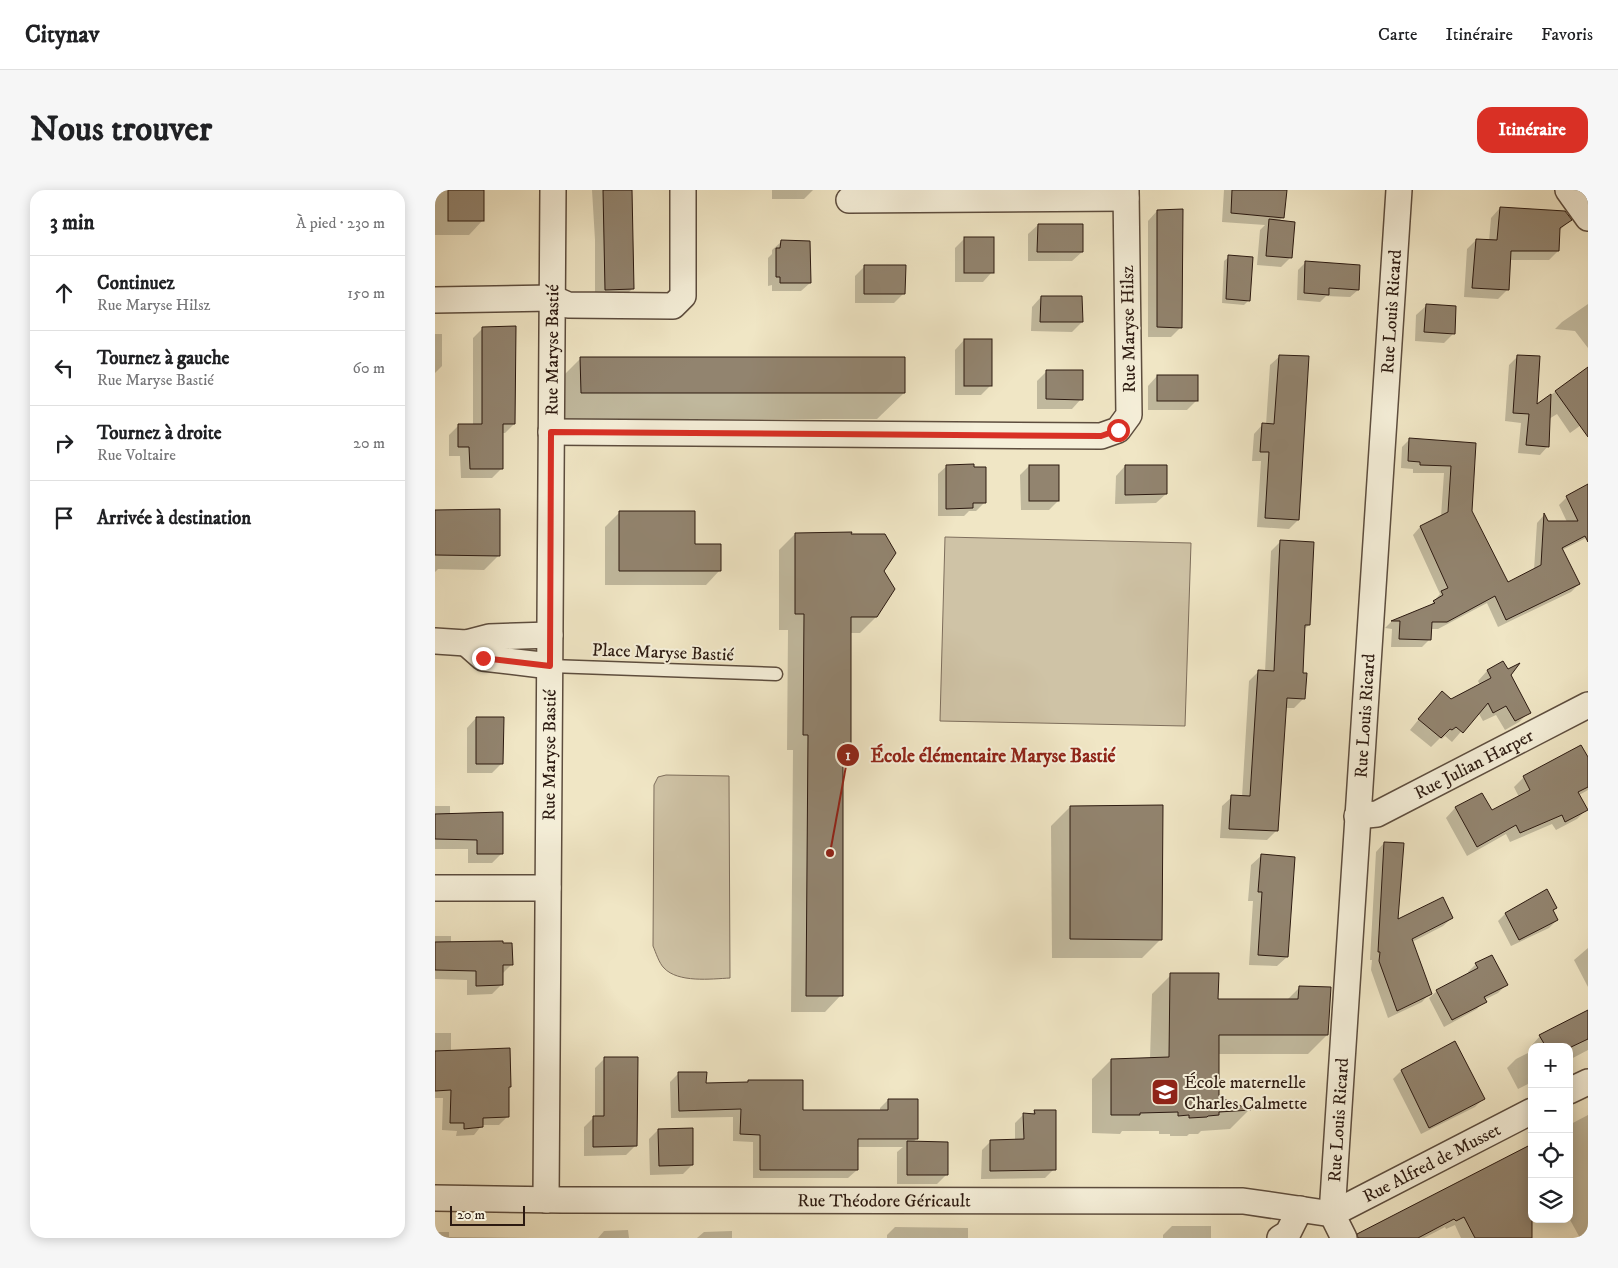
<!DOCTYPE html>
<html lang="fr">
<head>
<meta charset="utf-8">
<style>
	:root { --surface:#fff; --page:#f6f6f6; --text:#202124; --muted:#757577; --line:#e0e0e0; --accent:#d93025 }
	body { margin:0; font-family:"IM FELL DW Pica",serif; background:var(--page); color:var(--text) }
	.controls { position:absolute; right:15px; bottom:15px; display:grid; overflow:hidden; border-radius:10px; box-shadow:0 2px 12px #0003 }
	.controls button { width:45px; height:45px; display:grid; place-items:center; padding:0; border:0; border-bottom:1px solid var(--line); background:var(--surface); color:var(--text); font:25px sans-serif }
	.scale { position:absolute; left:15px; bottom:12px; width:75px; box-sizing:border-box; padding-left:5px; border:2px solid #2c1a11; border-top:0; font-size:14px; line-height:18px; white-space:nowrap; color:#2c1a11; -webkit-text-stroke:4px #f5efd9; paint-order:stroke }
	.stop { position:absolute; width:15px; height:15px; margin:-11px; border:4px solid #d93025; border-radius:50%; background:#fff }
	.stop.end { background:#d93025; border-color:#fff; box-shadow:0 1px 5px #0008 }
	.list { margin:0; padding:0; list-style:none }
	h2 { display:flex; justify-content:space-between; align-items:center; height:65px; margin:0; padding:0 20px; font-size:21px }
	h2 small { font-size:16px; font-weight:400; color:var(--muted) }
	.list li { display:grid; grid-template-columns:32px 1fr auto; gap:15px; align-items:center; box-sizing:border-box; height:75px; padding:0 20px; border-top:1px solid var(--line) }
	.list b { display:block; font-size:19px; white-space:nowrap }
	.list p { margin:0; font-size:16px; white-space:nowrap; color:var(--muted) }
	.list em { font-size:16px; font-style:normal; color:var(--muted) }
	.icon { flex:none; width:28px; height:28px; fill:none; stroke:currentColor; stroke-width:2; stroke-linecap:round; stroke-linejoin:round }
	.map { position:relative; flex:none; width:1153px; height:1048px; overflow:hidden; border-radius:15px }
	header { display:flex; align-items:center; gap:30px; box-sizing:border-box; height:70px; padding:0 25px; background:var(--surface); border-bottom:1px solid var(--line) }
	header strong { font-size:24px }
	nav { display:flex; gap:28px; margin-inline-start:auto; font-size:18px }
	.intro { display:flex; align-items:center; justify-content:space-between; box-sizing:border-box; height:120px; padding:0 30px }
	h1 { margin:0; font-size:35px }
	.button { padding:12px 22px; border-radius:15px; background:var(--accent); color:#fff; font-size:18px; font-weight:700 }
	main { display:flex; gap:30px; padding:0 30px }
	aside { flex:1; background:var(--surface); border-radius:15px; box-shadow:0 2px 12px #0003 }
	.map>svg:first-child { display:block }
	.green { fill:#cfc3a6; stroke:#7e6e5c }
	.shadow { fill:#0003 }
	.building { fill:#92846f; stroke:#2c1a11 }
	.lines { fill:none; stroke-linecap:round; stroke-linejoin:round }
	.service-casing { stroke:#5d4d3e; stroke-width:15 }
	.minor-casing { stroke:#5d4d3e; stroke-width:28 }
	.service { stroke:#f5efd9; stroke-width:12 }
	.minor { stroke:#f5efd9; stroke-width:25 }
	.route { stroke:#d93025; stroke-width:6 }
	.labels { text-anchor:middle; stroke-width:4; stroke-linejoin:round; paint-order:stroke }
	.street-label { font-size:18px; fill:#2c1a11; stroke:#f5efd9 }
	.poi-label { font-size:18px; fill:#2c1a11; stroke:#f5efd9; text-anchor:start }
	.leader { fill:none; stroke:#8f2418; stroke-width:2 }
	.callout-dot { fill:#8f2418; stroke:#f5efd9; stroke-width:2 }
	.mark-label { font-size:15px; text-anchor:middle; font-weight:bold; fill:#fff }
	.callout-label { font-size:19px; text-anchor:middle; font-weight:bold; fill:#8f2418; stroke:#f5efd9; stroke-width:4; stroke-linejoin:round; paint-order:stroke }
</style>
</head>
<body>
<header>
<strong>Citynav</strong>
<nav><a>Carte</a><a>Itinéraire</a><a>Favoris</a></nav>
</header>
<div class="intro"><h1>Nous trouver</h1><a class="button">Itinéraire</a></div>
<main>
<aside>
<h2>3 min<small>À pied · 230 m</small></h2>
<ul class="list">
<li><svg class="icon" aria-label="ahead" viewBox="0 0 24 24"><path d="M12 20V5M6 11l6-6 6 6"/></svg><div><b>Continuez</b><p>Rue Maryse Hilsz</p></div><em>150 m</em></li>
<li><svg class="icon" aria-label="left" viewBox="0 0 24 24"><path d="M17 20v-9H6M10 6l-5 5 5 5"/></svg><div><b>Tournez à gauche</b><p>Rue Maryse Bastié</p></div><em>60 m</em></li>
<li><svg class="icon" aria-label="right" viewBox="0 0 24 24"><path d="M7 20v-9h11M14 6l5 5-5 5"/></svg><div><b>Tournez à droite</b><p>Rue Voltaire</p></div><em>20 m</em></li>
<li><svg class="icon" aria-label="arrive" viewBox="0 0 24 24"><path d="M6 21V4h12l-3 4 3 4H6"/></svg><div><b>Arrivée à destination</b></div></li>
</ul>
</aside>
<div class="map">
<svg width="1153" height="1048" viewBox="0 0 1153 1048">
	<rect width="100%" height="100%" fill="#f0e6c5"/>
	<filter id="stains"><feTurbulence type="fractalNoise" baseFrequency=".004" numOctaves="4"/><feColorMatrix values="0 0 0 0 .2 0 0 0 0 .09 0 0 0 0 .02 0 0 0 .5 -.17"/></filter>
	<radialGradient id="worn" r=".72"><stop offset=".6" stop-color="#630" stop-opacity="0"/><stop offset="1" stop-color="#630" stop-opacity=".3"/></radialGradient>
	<g class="green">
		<polygon points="510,347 756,353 750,536 505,531"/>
		<path d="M 231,585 L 294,586 L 295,788 C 276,789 243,793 229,778 C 224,773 221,763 218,756 L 219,595 L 223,587 Z"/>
	</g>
	<g class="shadow">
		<polygon points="0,0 48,0 48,30 34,45 0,45"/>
		<polygon points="157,0 196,0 197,99 188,108 160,109 160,50"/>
		<polygon points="337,0 378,0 369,9 337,9"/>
		<polygon points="789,0 850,0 848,27 844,31 856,67 846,77 822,75 825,40 830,35 787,32"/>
		<polygon points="1065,18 1135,30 1124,41 1123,61 1114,70 1074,70 1072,100 1063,109 1029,107 1032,59 1041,50 1054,51 1056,28"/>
		<polygon points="722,21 746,137 736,147 713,147 713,31"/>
		<polygon points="603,35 647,62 637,71 593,71 593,44"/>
		<polygon points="530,48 557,82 548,92 520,92 520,58"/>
		<polygon points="346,52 375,93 366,101 337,101 337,95 333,96 333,68 337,64 337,60"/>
		<polygon points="794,67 814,110 809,115 787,113 789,71"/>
		<polygon points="871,72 923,100 915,107 891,106 885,112 862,110 863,80"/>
		<polygon points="429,77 469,103 459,113 420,113 420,86"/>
		<polygon points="606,107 647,132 637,142 596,141 597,117"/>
		<polygon points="1153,114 1153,158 1140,141 1120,139 1127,132"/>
		<polygon points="991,116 1018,144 1009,153 980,151 981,125"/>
		<polygon points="48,138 79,234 70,243 67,243 67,278 57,288 26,288 25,266 14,266 14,245 24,235 38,235 38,148"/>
		<polygon points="0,144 7,144 7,176 0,183"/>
		<polygon points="529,150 556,195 546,205 520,205 520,160"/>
		<polygon points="845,166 863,330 854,339 822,337 826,271 817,271 819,244 828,234 831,235 835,175"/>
		<polygon points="1083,166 1100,216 1153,179 1153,230 1135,243 1122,224 1114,229 1113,256 1105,265 1083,263 1086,233 1070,231 1074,175"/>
		<polygon points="146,168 469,203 442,229 120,229 119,195"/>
		<polygon points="612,181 646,209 637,219 602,219 602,191"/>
		<polygon points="722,186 762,210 752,220 713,220 713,196"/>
		<polygon points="975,249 1040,254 1036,322 1072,394 1099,380 1102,333 1109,325 1112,332 1132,332 1124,315 1132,307 1150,297 1153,303 1153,347 1127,360 1144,394 1136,402 1063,437 1052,413 1003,439 996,439 995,449 987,457 956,457 957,439 950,438 956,432 994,417 1005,404 978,345 985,337 1006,327 1009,283 978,283 978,279 966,278 967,257"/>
		<polygon points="512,276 538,278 549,313 541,321 534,321 529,326 503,326 503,284"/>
		<polygon points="594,276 623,311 614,320 586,320 585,285"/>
		<polygon points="690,276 731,304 721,313 680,314 681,286"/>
		<polygon points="0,321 64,365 49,380 3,379 0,382"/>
		<polygon points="185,322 258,355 285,380 271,395 170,395 170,337"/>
		<polygon points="360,344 448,381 441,427 425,443 415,443 415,552 407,560 406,805 390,822 356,822 358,560 352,560 353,440 344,440 344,360"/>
		<polygon points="846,351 874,435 868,440 866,484 869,508 859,518 850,518 841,641 832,650 785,648 787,616 797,607 807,607 814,491 824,481 830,482 836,361"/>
		<polygon points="1068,473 1094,522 1084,532 1070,540 1061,525 1048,531 1043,522 1017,552 1010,546 1007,549 1005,548 996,557 975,540 997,513 1016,511 1045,495 1043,491 1052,481"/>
		<polygon points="41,528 67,573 57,583 32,583 32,538"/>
		<polygon points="1146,556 1153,570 1153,600 1144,605 1151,620 1142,629 1121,640 1117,634 1075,652 1071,644 1032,666 1011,628 1020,618 1046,604 1056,622 1084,607 1079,597 1089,587"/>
		<polygon points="0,616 15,616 15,625 67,663 57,673 33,673 33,659 0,659"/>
		<polygon points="635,617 726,749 707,768 617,768 616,636"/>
		<polygon points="949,653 962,731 1017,728 1008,736 977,752 995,803 987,812 953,828 936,780 937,770 935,770 941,662"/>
		<polygon points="826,666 852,767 842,776 814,775 818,711 813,711 816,675"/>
		<polygon points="1120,718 1117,721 1122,730 1114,738 1076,756 1063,731 1070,724"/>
		<polygon points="0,746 16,746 16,753 76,775 67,784 66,795 57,804 32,805 32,790 0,789"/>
		<polygon points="1153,758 1153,797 1139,770"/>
		<polygon points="1041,774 1071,795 1063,803 1049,810 1042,819 1009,837 994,808 1002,801 1034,784 1033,782"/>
		<polygon points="736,785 782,810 852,810 864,798 892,845 873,864 783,864 783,908 814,920 795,939 766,941 763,944 754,944 752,946 735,946 735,944 724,944 724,941 687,941 685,944 657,943 657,889 676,870 715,869 717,804"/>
		<polygon points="1153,822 1153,860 1134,870 1134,857 1097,857 1097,855 1105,846"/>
		<polygon points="0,843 16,843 16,860 74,860 75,897 72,899 72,927 64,935 47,935 39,945 21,946 22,941 7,940 8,908 0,908"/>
		<polygon points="1019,853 1048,909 1040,917 986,944 958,889 966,881"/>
		<polygon points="1097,861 1097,892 1083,899 1072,878 1081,869"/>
		<polygon points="170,868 201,955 191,965 149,966 149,937 158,928 160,928 160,878"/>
		<polygon points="243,884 270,894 311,893 314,891 367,921 445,922 445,918 453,910 481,949 478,953 512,984 502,994 462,994 462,962 468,957 422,957 422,980 413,988 318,988 318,952 298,951 298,927 236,928 235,892"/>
		<polygon points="600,921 619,979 610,988 546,989 547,960 556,951 580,951 580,933 589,924 596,925"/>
		<polygon points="1153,925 1153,1048 1145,1048 1134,1028 1134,935"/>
		<polygon points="223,940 257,975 248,984 215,985 214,949"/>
		<polygon points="1097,954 1090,1048 1026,1048 1020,1035 1011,1039 1010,1037 989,1048 928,1048"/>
		<polygon points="737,1036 776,1036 776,1048 728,1048 728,1045"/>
		<polygon points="460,1037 533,1038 533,1048 452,1048 452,1045"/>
		<polygon points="193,1040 194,1048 163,1048 169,1041"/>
		<polygon points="297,1041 297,1048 262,1048 269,1042"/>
		<polygon points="0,1042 14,1042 14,1047 97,1048 0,1048"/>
	</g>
	<g class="building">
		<rect x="13" y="0" width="36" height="31"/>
		<polygon points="168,0 197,0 199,99 170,100"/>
		<polygon points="797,0 852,0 849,28 796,23"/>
		<polygon points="1065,17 1130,21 1137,30 1125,38 1124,61 1076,61 1074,100 1037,98 1041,49 1062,50"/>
		<polygon points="748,19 747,138 722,137 722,20"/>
		<polygon points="834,29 860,32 857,68 831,66"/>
		<polygon points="603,34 648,34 648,62 602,62"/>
		<rect x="529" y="47" width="30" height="36"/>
		<polygon points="346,50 375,51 376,93 345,93 345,87 341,87 341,58 345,58"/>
		<polygon points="793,65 818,67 815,111 791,109"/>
		<polygon points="870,71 925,75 924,100 894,98 894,105 869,103"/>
		<polygon points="429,75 471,75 470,104 429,104"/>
		<polygon points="606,106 647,106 648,132 605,132"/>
		<polygon points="991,114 1021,116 1020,144 989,142"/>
		<polygon points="81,136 80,234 68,234 68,279 35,279 34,257 23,257 23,234 47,234 47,137"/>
		<rect x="529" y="149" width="28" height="47"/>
		<polygon points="844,165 874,166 864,330 830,328 834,262 825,262 827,233 839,234"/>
		<polygon points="1082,165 1105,166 1102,214 1116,204 1114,257 1091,255 1094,224 1078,223"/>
		<polygon points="145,167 470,167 470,203 146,203"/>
		<polygon points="1153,177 1153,247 1120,201"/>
		<polygon points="611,180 648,180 648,210 611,209"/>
		<rect x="722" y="185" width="41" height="26"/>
		<polygon points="974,248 1041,253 1037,321 1073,392 1106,375 1109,323 1113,331 1143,331 1131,306 1153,294 1153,352 1150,346 1127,358 1145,394 1071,430 1060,406 1012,432 997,432 996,450 964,449 965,431 956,431 1000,413 998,411 1008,405 1006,401 1013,398 985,336 1013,322 1016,276 985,275 985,272 973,271"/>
		<polygon points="539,274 539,277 551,277 551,313 538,313 538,318 511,319 511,275"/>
		<rect x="594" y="275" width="30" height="36"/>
		<polygon points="690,275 732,275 732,304 690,305"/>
		<polygon points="65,319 65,366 0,365 0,320"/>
		<polygon points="184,321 260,321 260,354 286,354 286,381 184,381"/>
		<polygon points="417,342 416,344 450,344 461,363 449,381 460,399 442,427 416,427 416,553 408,553 408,806 371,806 373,545 368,545 369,424 360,424 360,343"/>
		<polygon points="845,350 879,352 875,435 870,435 868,483 872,483 870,509 852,508 843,641 794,639 796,605 815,606 823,480 839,481"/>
		<polygon points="1068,471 1073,479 1085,473 1076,485 1096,523 1080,531 1071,516 1058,523 1053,513 1028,543 1021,537 1017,540 1015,539 1006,548 983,529 1007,501 1016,509 1056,488 1052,480"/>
		<polygon points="41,527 69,527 68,574 41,574"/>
		<polygon points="1146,555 1153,567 1153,597 1143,602 1153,620 1130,632 1127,625 1085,643 1081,635 1042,657 1020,617 1047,603 1057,620 1095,600 1088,586"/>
		<polygon points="728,615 727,750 635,749 635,616"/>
		<polygon points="68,622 68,664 42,664 42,650 0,649 0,624"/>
		<polygon points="949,652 969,653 963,729 1008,707 1018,728 977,749 997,804 962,821 944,771 945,762 943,762"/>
		<polygon points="826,664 860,667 853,767 823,765 827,702 823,702"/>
		<polygon points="1112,699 1122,718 1118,720 1123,730 1084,750 1070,723"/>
		<polygon points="68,751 68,753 77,753 78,775 68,775 68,795 41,796 41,781 0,780 0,752"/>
		<polygon points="1057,765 1073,795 1049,807 1052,812 1017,830 1001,800 1043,778 1040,773"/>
		<polygon points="735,783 784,783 783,809 863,809 864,796 896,797 893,845 784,845 784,907 816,920 784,922 784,925 773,926 772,927 754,928 754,925 743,926 743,922 705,923 705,925 676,925 676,869 734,867"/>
		<polygon points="1153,820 1153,849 1134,858 1134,857 1111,857 1104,845"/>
		<polygon points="1020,851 1050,909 994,938 966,880"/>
		<polygon points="75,858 76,897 74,897 74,927 48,928 48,937 29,939 29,933 15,933 16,900 0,901 0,861"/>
		<polygon points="169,867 203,867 202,956 158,957 158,926 169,926"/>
		<polygon points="243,882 272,882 271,893 313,892 313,890 368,890 368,920 453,920 453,909 483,909 483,949 423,949 423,980 325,980 325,945 305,944 306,919 244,921"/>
		<polygon points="599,920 621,920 621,980 555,981 555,950 589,949 588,923 600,924"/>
		<polygon points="258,938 258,975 224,976 223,939"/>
		<polygon points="472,951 513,952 513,985 472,985"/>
		<polygon points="1097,954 1097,1048 1040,1048 1029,1027 1021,1031 1019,1029 983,1048 923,1048 922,1044"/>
	</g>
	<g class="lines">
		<defs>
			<polyline id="service" points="115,476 341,484"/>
			<g id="minor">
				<polyline points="1133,0 1153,28"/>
				<polyline points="414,10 691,8"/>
				<polyline points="0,110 117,108 133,115 238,116 248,106 248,0"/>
				<polyline points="116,242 666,246 683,240 694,225 691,0"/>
				<polyline points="0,451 31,453 54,447 115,445"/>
				<polyline points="31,453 48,468 115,476"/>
				<path id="s1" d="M 922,626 L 942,624 L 1153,515"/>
				<polyline points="0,698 113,698"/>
				<polyline points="1134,901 1153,892"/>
				<path id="s2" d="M 0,1008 L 127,1010 L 808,1011 L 897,1024"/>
				<path id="s3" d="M 111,1010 L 118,0"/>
				<path id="s4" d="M 897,1024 L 1097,921"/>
				<polyline points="845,1048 853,1043 865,1019"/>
				<path id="s5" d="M 909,1048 L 897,1024 L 964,0"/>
			</g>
		</defs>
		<use href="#service" class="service-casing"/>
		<use href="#minor" class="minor-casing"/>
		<use href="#service" class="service"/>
		<use href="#minor" class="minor"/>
	</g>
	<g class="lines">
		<polyline class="route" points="48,468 115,476 116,242 666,246 683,240"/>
	</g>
	<defs>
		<symbol id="school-square" viewBox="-11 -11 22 22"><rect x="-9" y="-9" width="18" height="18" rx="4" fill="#8f2418" stroke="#f5efd9"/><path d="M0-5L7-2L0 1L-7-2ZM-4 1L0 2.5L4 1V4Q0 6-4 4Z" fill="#fff"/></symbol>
	</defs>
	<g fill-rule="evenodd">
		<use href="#school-square" x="714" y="886" width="32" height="32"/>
	</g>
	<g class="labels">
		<g class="street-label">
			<text dy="6" stroke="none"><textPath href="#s5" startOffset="931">Rue Louis Ricard</textPath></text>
			<text transform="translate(693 139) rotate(-91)" y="6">Rue Maryse Hilsz</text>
			<text dy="6" stroke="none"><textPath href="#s3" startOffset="850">Rue Maryse Bastié</textPath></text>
			<text transform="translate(228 462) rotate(2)" y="6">Place Maryse Bastié</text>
			<text dy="6" stroke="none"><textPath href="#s5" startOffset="526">Rue Louis Ricard</textPath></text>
			<text dy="6" stroke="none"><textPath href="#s3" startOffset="445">Rue Maryse Bastié</textPath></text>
			<text dy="6" stroke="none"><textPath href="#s1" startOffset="129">Rue Julian Harper</textPath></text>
			<text dy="6" stroke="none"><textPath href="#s5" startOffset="121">Rue Louis Ricard</textPath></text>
			<text dy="6" stroke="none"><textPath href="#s4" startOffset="112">Rue Alfred de Musset</textPath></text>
			<text dy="6" stroke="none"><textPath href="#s2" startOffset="449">Rue Théodore Géricault</textPath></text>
		</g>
		<g class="poi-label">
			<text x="749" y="898">École maternelle<tspan x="749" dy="21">Charles Calmette</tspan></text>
		</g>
	</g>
	<path class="leader" d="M395 663L413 565"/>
	<g class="callout-dot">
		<circle cx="395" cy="663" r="5"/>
		<circle cx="413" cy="565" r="12"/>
	</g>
	<g class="mark-label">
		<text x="413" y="570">1</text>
	</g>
	<g class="callout-label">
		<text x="558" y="572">École élémentaire Maryse Bastié</text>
	</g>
	<rect width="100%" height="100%" filter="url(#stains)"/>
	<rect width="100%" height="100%" fill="url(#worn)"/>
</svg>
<div class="controls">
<button>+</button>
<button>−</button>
<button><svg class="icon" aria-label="locate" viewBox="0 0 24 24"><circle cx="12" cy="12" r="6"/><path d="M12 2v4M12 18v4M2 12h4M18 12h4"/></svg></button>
<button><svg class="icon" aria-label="layers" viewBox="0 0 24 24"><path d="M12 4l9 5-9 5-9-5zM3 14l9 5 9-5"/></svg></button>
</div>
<div class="scale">20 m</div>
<div class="stop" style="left:683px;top:240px"></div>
<div class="stop end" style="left:48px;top:468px"></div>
</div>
</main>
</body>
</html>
